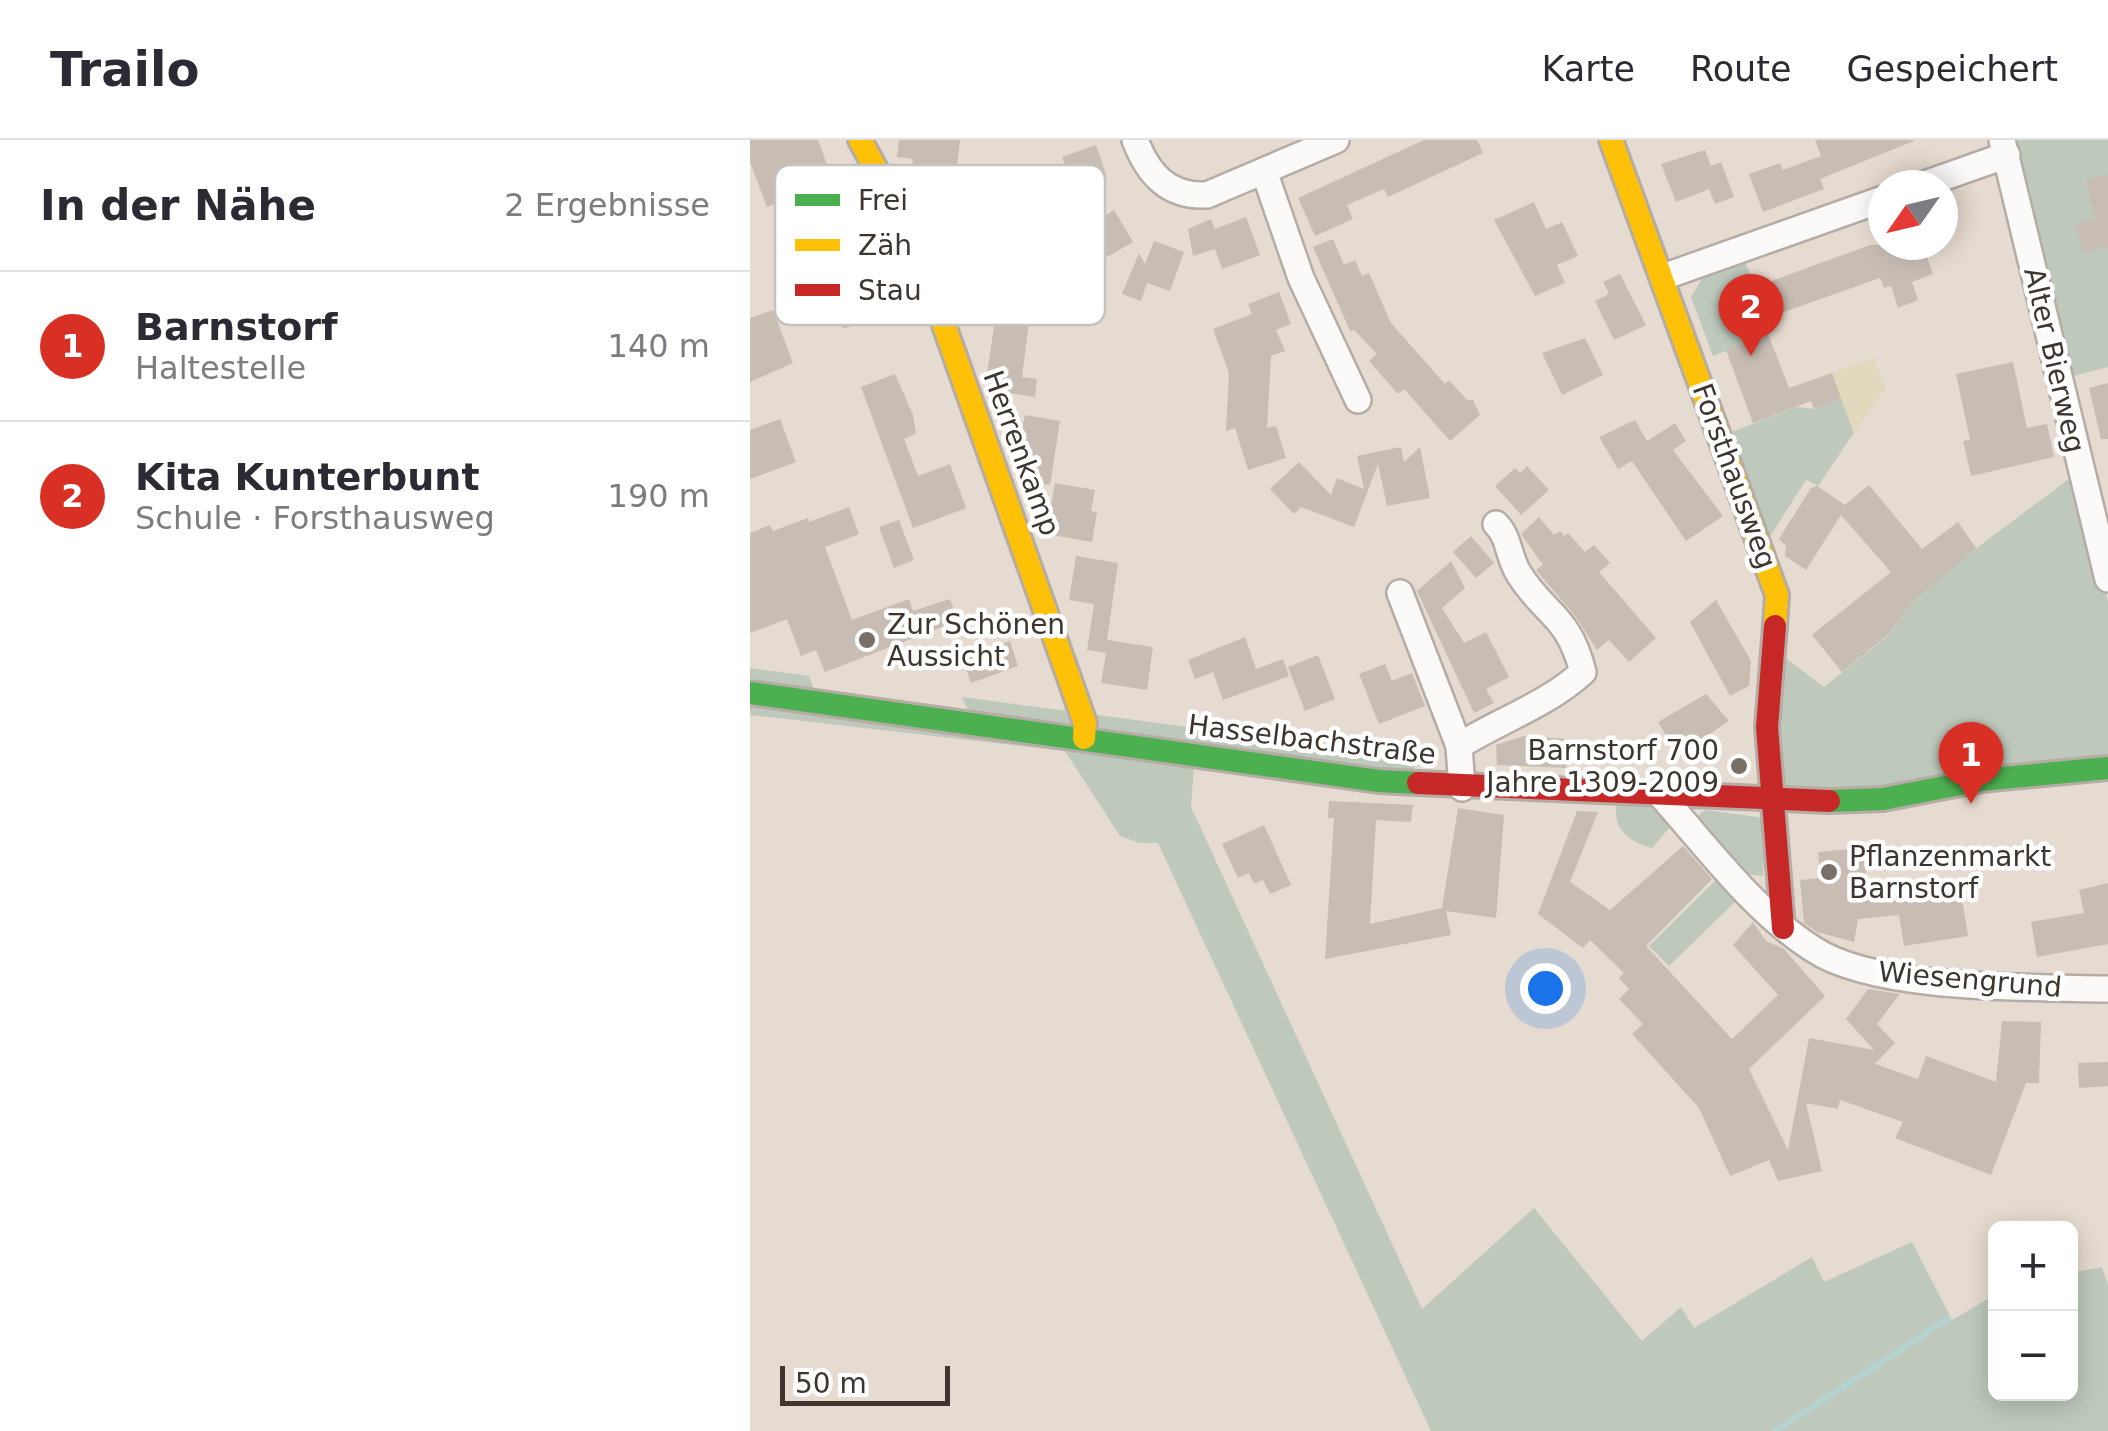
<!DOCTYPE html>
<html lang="de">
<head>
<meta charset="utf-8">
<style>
	:root { --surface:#fff; --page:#f7f7f7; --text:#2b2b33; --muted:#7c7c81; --line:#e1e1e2; --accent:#d93025 }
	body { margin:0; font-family:"DejaVu Sans",sans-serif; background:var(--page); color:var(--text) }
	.controls { position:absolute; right:30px; bottom:30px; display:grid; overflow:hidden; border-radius:15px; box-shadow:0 5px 25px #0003 }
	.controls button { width:90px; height:90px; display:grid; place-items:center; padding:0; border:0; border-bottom:2px solid var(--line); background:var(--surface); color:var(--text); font:50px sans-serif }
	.compass { position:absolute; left:1118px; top:30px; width:90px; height:90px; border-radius:50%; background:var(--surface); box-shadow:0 5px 25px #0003; rotate:236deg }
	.scale { position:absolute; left:30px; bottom:25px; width:170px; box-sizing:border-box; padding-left:10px; border:5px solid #3d352e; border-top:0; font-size:28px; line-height:35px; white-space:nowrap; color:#3d352e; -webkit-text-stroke:8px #fff; paint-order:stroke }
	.you { position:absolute; left:795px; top:848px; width:35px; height:35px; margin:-25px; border:8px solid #fff; border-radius:50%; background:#1a73e8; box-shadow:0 0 0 15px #1a73e833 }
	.badge { display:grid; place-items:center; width:65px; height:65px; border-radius:50%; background:var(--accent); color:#fff; font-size:32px; font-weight:700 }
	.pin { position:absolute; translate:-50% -82px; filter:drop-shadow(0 2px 5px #0008) }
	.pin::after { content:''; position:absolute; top:52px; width:35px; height:30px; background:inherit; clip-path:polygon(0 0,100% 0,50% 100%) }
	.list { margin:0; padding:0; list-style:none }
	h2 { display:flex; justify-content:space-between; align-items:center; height:130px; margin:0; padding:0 40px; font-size:42px }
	h2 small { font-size:32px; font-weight:400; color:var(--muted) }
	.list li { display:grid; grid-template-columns:65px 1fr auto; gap:30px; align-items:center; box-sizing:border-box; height:150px; padding:0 40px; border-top:2px solid var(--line) }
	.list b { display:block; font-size:38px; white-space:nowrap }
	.list p { margin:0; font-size:32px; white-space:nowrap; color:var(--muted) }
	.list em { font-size:32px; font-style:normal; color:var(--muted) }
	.map { position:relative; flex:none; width:1358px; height:1291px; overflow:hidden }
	header { display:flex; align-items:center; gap:60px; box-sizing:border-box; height:140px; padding:0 50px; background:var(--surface); border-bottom:2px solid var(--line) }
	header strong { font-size:48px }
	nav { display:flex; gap:55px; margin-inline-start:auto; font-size:35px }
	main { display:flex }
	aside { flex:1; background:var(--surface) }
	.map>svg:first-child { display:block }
	.green { fill:#bec8bb }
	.sand { fill:#e2d8be }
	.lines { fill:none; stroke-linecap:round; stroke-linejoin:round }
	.stream { stroke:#b4d3d1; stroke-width:6 }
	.building { fill:#c8bdb3 }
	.street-casing { stroke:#b5ada5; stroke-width:30 }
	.fast-casing { stroke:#b5ada5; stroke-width:28 }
	.slow-casing { stroke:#b5ada5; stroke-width:28 }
	.jam-casing { stroke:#b5ada5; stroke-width:28 }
	.street { stroke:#fbfaf8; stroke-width:25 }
	.fast { stroke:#4caf50; stroke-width:22 }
	.slow { stroke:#ffc107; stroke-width:22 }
	.jam { stroke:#c62828; stroke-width:22 }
	.poi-dot { fill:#786f67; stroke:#fff; stroke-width:4 }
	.labels { text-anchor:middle; stroke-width:9; stroke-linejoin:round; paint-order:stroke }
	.street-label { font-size:28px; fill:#3d352e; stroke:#fff }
	.poi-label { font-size:28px; fill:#3d352e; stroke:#fff; text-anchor:start }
	.key { fill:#fff; stroke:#c5c2c0; stroke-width:2.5 }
	.key-label { font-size:28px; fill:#3d352e }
</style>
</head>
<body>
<header>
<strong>Trailo</strong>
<nav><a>Karte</a><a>Route</a><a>Gespeichert</a></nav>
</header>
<main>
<aside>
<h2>In der Nähe<small>2 Ergebnisse</small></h2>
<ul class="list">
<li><span class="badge">1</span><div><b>Barnstorf</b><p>Haltestelle</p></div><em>140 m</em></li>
<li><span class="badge">2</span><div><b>Kita Kunterbunt</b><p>Schule · Forsthausweg</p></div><em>190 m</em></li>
</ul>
</aside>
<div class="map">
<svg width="1358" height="1291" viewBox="0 0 1358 1291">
	<rect width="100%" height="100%" fill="#e6dbd0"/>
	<g class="green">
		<polygon points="1256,0 1358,0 1358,227 1312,239"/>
		<polygon points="994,119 1022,192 963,216 941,157 955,134"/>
		<polygon points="1123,219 1135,247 1068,346 1056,340 1014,406 974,295 1046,267 1064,269 1091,259 1082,233"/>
		<polygon points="1327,333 1358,462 1358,625 1027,656 1025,510 1074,547 1140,494 1165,459 1193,433"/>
		<polygon points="0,528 59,536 67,559 219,574 212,557 665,617 664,632 444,626 441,667 672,1169 784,1068 892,1201 931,1167 944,1188 1062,1117 1074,1142 1162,1102 1202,1180 1245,1155 1246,1254 1320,1254 1321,1133 1352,1127 1358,1145 1358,1291 681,1291 408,703 389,703 370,696 315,611 0,575"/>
		<path d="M 901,665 L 921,686 L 902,708 C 879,702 864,690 866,666 Z"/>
		<polygon points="955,670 1015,678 1013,736 996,734 952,686 949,675"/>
		<polygon points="968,738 988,759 919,826 899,806"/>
	</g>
	<polygon class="sand" points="1123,219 1135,247 1104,294 1082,233"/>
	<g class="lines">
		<polyline class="stream" points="1025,1291 1198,1179"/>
	</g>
	<g class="building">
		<polygon points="0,0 68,0 95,72 111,66 124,100 101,108 126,177 93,189 84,163 63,171 53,147 59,144 52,124 60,121 37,59 17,67 0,22"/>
		<polygon points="149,0 210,0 205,41 216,43 215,57 222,58 219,82 250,86 246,116 253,117 247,158 281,165 272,237 287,239 285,257 246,251 248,236 237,234 245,180 232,178 235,156 208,152 213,114 192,111 197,81 180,79 185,42 161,39 163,19 147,17"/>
		<polygon points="674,0 727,0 733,13 638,57 634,49 597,65 603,79 565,96 548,58"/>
		<polygon points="1065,0 1164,0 1164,1 1070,39 1074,49 1013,72 999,34 1030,23 1033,30 1071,16"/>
		<polygon points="346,5 357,37 323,49 312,17"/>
		<polygon points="955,10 961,26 971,22 984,57 965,64 959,49 926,62 911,24"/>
		<polygon points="1358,35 1358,107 1333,113 1326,84 1345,79 1336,40"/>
		<polygon points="784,62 796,89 812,82 828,116 807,125 815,143 785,156 744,80"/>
		<polygon points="364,70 383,102 350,121 332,89"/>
		<polygon points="496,77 510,115 472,129 465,109 443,116 438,89 461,79 465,89"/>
		<polygon points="583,99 594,125 605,120 612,136 619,133 641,183 695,244 699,240 717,260 723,260 730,275 700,301 654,249 648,254 619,221 627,214 604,190 600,191 563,107"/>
		<polygon points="404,101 434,112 420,151 397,143 391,161 372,154 389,113 395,124"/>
		<polygon points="1120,105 1173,105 1183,134 1162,142 1168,160 1148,168 1141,146 1134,148 1130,138 1028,174 1016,143"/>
		<polygon points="870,134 896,185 864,200 845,161 859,154 853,142"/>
		<polygon points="529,152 541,184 526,190 535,211 521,216 517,288 526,286 536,318 498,330 485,288 476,291 479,233 463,189 502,174 498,164"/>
		<polygon points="23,170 43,223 0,242 0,178"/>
		<polygon points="1018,194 1039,248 1082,233 1091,259 1064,269 1061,261 1003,283 976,210"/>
		<polygon points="835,198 853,235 812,255 792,213"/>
		<polygon points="1263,222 1277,288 1297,284 1304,317 1221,336 1213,301 1220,300 1206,234"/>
		<polygon points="145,234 163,275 166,294 154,299 168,336 200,324 216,368 163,388 111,247"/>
		<polygon points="1358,243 1358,299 1351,299 1339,248"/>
		<polygon points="275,275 310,281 300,345 279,341 281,312 267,310"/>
		<polygon points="30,279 46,322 0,339 0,290"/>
		<polygon points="885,280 897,301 925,283 936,301 923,310 973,376 936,401 882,321 868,329 849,297"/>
		<polygon points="651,307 654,322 670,307 680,358 637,366 628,324 604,387 551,367 544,374 520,349 549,322 581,355 587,338 614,349 607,316"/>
		<polygon points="777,326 799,350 771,375 745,346 765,328 770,333"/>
		<polygon points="305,343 345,350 341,371 347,372 342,402 296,394"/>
		<polygon points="1119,345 1172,409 1208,382 1226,408 1165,459 1140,493 1092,532 1062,495 1141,432 1091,375 1056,430 1035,416 1036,406 1029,399 1061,348 1067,346 1095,365"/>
		<polygon points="99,367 109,394 75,407 102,480 159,459 163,471 200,459 208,481 75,532 66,510 51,516 37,479 0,493 0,393 20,385 23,391 58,378 59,382"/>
		<polygon points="789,377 804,395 810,391 815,396 818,393 835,412 844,405 860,423 849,432 906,498 879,522 859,500 847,510 826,477 786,430 793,425 771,394"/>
		<polygon points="149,380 164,420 144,428 129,387"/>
		<polygon points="721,396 744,423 726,438 703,412"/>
		<polygon points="326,416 368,423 357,500 403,507 397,550 351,543 356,513 337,510 344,464 319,460"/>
		<polygon points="701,421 715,448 692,468 714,503 736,492 759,537 736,549 744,563 724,573 667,451"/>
		<polygon points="966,460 1001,521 999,546 980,556 940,482"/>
		<polygon points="495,497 506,529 533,519 539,536 473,560 463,532 445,539 438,520"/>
		<polygon points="260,501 268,526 221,543 212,518"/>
		<polygon points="568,515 585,559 555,571 538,527"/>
		<polygon points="635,524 642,541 662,533 675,566 629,584 609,534"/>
		<polygon points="956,554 979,581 928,615 908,582"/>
		<polygon points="774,596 818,599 816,628 747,625 746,605"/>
		<polygon points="579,661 663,665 661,682 626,680 620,784 692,768 708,668 754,675 746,778 696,771 701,795 575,819 584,678 578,678"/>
		<polygon points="827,671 848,672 820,742 860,770 933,706 962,739 896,806 982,899 1028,855 983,805 1003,782 1016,801 1034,809 1075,856 999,929 1038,1010 1059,898 1124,910 1096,879 1118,849 1150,854 1127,884 1145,903 1125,924 1168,939 1176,916 1246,942 1252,881 1291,882 1289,943 1276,943 1241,1035 1145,998 1153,982 1090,960 1088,969 1056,963 1072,1031 1028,1041 1019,1020 980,1036 949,968 882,894 893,884 869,859 879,849 869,838 874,833 840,800 833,808 788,774"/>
		<polygon points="514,685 541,745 520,754 513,740 504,744 499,733 488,738 472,704"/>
		<polygon points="1112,708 1119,755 1180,746 1182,758 1211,753 1218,796 1154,806 1149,775 1108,779 1104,802 1067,792 1054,783 1050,740 1071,738 1068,712"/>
		<polygon points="1358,743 1358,804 1287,817 1281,782 1334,773 1329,750"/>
		<polygon points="1358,922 1358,946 1329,948 1328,923"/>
	</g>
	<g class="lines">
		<defs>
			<g id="street">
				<path d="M 385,0 C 398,34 418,57 457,55 L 586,0"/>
				<polyline points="1252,0 1358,439"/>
				<polyline points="514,31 551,138 608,260"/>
				<polyline points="1172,45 1257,15"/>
				<polyline points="913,137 1133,59"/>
				<polyline points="650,453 709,606 712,648"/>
				<path d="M 709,606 C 750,580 797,565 833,532 C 818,474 796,477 769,434 C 758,417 760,398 746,384"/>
				<path d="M 907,651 C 955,704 1002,770 1063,809 C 1126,851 1281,847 1358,849"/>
			</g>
			<g id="fast">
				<polyline points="0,553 629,641 668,643"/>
				<polyline points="1079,661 1133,659 1231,640 1358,628"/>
			</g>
			<g id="slow">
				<polyline points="110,0 162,95 335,583 334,598"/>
				<polyline points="861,0 1027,455 1025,486"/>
			</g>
			<g id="jam">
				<polyline points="1025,486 1017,587 1033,788"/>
				<polyline points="668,643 1079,661"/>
			</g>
		</defs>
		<use href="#street" class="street-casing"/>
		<use href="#fast" class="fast-casing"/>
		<use href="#slow" class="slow-casing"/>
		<use href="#jam" class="jam-casing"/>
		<use href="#street" class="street"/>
		<use href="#fast" class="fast"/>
		<use href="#slow" class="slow"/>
		<use href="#jam" class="jam"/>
	</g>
	<g class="poi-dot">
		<circle cx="117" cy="500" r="10"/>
		<circle cx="989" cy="626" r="10"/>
		<circle cx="1079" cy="732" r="10"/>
	</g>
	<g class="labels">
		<g class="street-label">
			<text transform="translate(1305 220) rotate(77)" y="10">Alter Bierweg</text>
			<text transform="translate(272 313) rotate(70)" y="10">Herrenkamp</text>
			<text transform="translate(985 336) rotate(70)" y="10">Forsthausweg</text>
			<text transform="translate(562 599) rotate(7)" y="10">Hasselbachstraße</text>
			<text transform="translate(1220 839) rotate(5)" y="10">Wiesengrund</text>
		</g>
		<g class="poi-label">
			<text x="137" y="494">Zur Schönen<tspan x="137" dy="32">Aussicht</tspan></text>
			<text x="969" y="620" text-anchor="end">Barnstorf 700<tspan x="969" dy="32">Jahre 1309-2009</tspan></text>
			<text x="1099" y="726">Pflanzenmarkt<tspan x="1099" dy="32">Barnstorf</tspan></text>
		</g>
	</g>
	<rect x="25" y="25" width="330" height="160" rx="15" class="key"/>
	<rect x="45" y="54" width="45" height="12" fill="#4caf50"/>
	<rect x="45" y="99" width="45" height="12" fill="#ffc107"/>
	<rect x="45" y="144" width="45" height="12" fill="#c62828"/>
	<g class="key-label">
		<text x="108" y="70">Frei</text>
		<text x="108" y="115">Zäh</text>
		<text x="108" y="160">Stau</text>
	</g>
</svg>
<div class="controls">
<button>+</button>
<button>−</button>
</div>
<svg class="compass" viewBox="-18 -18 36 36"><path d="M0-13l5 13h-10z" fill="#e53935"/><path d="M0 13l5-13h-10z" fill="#7c7c81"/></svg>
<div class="scale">50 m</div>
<div class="you"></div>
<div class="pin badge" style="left:1221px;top:664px">1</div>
<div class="pin badge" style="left:1001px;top:216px">2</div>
</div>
</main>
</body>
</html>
